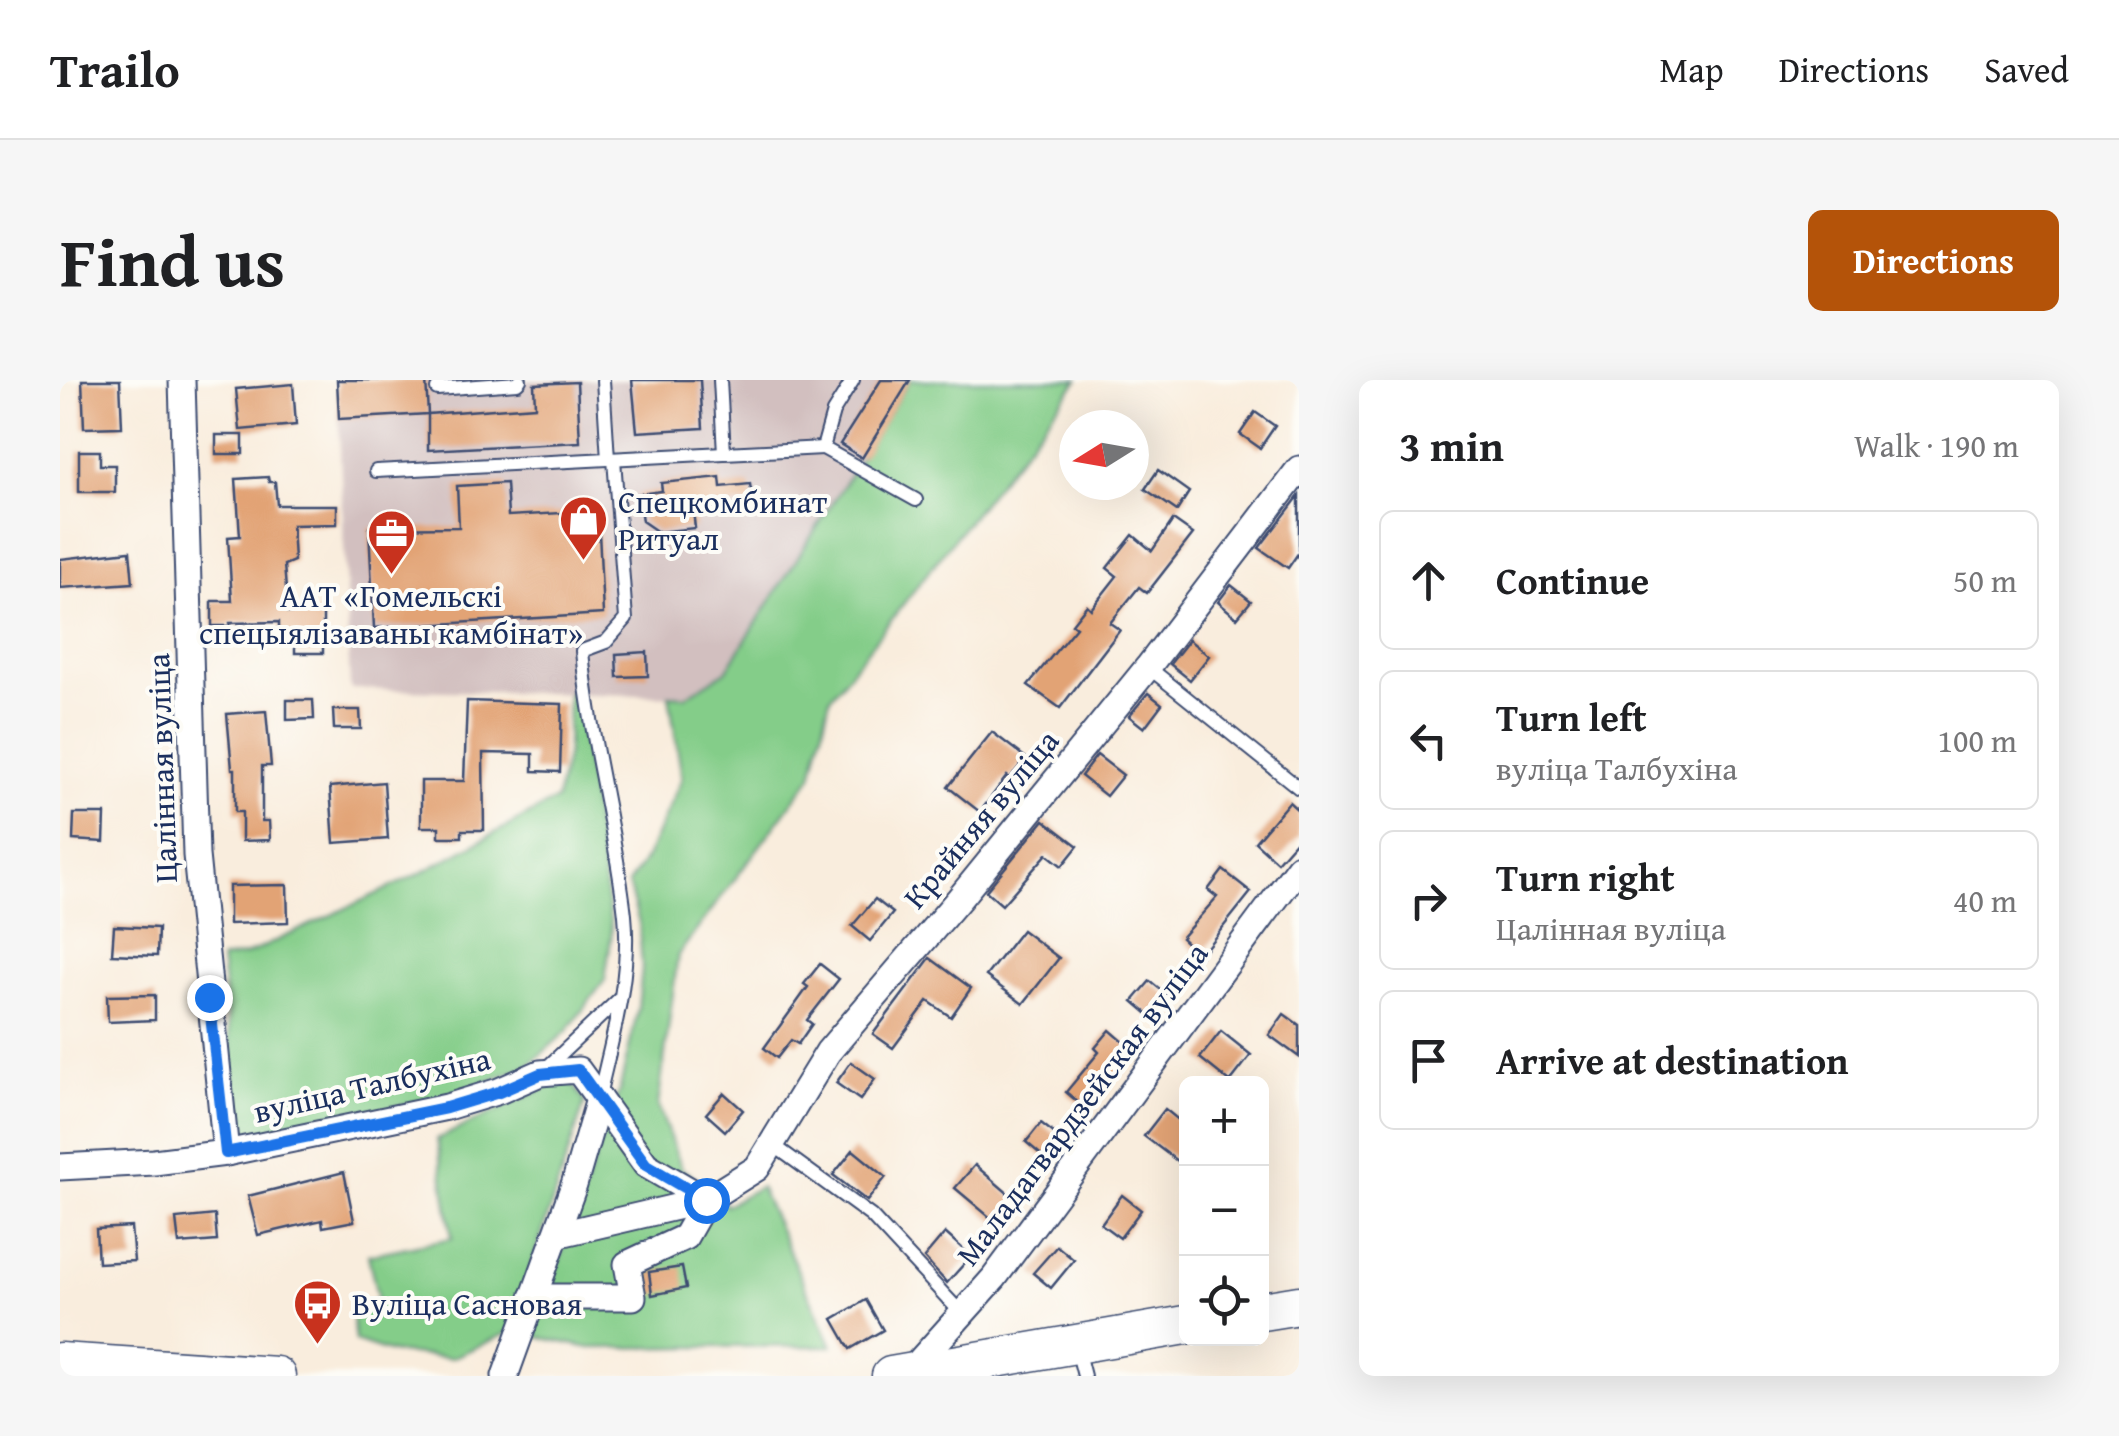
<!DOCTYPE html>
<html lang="en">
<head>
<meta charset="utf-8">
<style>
	:root { --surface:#fff; --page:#f6f6f6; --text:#202124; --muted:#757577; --line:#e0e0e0; --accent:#b45309 }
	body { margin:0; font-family:"Gentium Book Plus",serif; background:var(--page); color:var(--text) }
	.controls { position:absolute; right:30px; bottom:30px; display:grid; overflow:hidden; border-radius:15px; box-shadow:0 10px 40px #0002 }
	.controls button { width:90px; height:90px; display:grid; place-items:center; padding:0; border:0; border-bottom:2px solid var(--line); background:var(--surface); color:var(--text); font:50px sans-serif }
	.compass { position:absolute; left:999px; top:30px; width:90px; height:90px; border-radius:50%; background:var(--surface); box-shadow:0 10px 40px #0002; rotate:259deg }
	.stop { position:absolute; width:30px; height:30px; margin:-22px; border:8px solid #1a73e8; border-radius:50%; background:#fff }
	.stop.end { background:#1a73e8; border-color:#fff; box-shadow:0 2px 10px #0008 }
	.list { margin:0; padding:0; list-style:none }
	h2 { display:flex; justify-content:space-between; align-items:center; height:130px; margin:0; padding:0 40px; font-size:42px }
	h2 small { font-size:32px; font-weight:400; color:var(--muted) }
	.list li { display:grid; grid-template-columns:65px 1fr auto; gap:30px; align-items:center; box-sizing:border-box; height:140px; margin:0 20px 20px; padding:0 20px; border:2px solid var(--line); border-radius:15px }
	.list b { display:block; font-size:38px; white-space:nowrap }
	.list p { margin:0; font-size:32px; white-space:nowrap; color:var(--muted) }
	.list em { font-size:32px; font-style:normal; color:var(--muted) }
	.icon { flex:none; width:55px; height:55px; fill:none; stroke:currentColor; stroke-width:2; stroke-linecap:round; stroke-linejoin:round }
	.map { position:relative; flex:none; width:1239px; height:996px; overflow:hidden; border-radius:15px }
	header { display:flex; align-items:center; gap:60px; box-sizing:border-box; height:140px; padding:0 50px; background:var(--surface); border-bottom:2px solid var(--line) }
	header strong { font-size:48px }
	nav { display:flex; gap:55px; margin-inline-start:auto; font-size:35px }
	.intro { display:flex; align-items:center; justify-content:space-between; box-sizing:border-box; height:240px; padding:0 60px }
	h1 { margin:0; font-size:70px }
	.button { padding:25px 45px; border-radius:15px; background:var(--accent); color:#fff; font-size:35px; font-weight:700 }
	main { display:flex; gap:60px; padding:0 60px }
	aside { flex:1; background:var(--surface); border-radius:15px; box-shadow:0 10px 40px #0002 }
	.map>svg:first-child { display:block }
	.industrial { fill:#d2bfbf }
	.green { fill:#84cd89; stroke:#507e74; stroke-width:2.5 }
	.building { fill:#e2a375 }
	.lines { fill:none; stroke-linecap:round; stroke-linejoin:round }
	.service-casing { stroke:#3c4c71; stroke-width:16 }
	.minor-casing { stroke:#3c4c71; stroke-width:29 }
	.secondary-casing { stroke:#3c4c71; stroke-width:41 }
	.service { stroke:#fff; stroke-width:12 }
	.minor { stroke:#fff; stroke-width:25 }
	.secondary { stroke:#fff; stroke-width:38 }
	.route { stroke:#1a73e8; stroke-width:12 }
	.labels { text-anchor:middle; stroke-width:8; stroke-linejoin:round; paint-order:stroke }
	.poi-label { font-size:32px; fill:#1b2f5e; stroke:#fdfcf7; text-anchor:start }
	.street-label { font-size:32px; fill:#1b2f5e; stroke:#fdfcf7 }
</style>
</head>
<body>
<header>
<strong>Trailo</strong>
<nav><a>Map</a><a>Directions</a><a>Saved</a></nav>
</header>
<div class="intro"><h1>Find us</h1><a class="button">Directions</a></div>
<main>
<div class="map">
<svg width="1239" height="996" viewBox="0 0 1239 996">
	<rect width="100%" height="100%" fill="#fdfcf7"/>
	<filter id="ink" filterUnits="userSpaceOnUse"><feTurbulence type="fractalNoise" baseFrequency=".01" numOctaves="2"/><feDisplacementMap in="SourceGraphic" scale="20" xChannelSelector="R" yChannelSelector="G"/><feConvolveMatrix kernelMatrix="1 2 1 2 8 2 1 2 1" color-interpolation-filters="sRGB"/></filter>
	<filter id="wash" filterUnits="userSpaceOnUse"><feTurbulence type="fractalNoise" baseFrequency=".0048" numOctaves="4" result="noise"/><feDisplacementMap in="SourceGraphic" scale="40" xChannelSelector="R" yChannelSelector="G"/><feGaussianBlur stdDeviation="2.25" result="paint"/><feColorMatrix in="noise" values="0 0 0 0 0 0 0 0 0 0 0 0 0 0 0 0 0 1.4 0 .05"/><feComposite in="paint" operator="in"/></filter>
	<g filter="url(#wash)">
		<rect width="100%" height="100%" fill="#f9eddd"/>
		<polygon class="industrial" points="277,0 850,0 666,291 626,316 290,309"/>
		<g class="green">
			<polygon points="850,0 1018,0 770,318 752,396 618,575 598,726 622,789 646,805 666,825 700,807 772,966 530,968 473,956 560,708 578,628 582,588 579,543 568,504 586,478 622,398 609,315 626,316 666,291"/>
			<polygon points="508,313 516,313 552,552 545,600 507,651 468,686 393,715 180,759 161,579 186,575 359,494 496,420 507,373"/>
			<polygon points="510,700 525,722 450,952 392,978 328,972 295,961 291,928 318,920 308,875 392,858 377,759 491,705"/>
		</g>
		<g id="blocks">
			<g class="building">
				<polygon points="22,0 60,0 62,47 24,48"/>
				<polygon points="277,0 366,0 368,34 279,39"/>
				<polygon points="572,0 640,0 643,48 577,52"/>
				<polygon points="821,0 850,0 802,78 780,64"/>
				<polygon points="517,2 520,62 368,70 368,34 475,26 474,4"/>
				<polygon points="233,4 236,45 180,50 176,9"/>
				<polygon points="1195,32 1215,46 1200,68 1180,54"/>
				<rect x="156" y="55" width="27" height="19"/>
				<polygon points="19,71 40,71 40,85 55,85 55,112 19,112"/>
				<polygon points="1098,90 1129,112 1117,131 1085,109"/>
				<polygon points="208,97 209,102 215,102 217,125 277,125 277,144 232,145 234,181 224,185 228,233 263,232 263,273 235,273 235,260 219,260 219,242 170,243 170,246 152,246 152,221 172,221 168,157 180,156 176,99"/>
				<polygon points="660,97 661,107 690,104 693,123 633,130 635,148 598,152 582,141 578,114 602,111 601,103"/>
				<polygon points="446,103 448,136 538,131 543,234 314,248 309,148 399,147 397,106"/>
				<polygon points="1239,116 1239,172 1228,188 1199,168"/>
				<polygon points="1113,140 1133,154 1087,213 1079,207 1050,243 1060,250 1000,328 968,305 1016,247 1012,244 1027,225 1031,229 1057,196 1047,188 1073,155 1092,171"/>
				<polygon points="70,171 73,203 0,208 0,179"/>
				<polygon points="1171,205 1191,221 1177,238 1158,222"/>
				<polygon points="1129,260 1149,276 1130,300 1110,284"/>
				<polygon points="587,272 588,296 557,297 556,274"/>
				<polygon points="1088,313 1102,324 1084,348 1069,336"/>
				<polygon points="227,320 253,320 254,339 227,340"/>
				<polygon points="407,321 502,324 500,392 473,391 473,374 423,373 424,450 402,450 402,457 379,457 379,447 361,447 361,401 404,401"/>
				<polygon points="273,330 300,330 301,349 274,349"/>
				<polygon points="206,331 211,386 202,386 202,441 209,441 210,460 182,461 182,432 175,432 175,389 172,389 167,334"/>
				<polygon points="932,352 966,378 950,398 947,396 920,432 888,407"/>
				<polygon points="1037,375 1063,395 1046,416 1021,396"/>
				<polygon points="324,402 328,459 274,463 270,407"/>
				<polygon points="1229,422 1239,431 1239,457 1217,482 1195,462"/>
				<polygon points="14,434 45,434 44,462 13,460"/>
				<polygon points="984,440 1018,466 1002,486 987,474 942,525 926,511"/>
				<polygon points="1163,490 1191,512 1140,576 1121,558 1157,517 1148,510"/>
				<polygon points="227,505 228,542 169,544 169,506"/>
				<polygon points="815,519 833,533 810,561 792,546"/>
				<polygon points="54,546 98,548 97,576 52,574"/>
				<polygon points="962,550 999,578 963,624 926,596"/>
				<polygon points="870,578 911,608 891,637 868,621 833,668 813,654"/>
				<polygon points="760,584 779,599 747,640 752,644 738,664 731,660 717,678 704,668 748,607 744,604"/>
				<polygon points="1090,601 1111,618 1094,639 1073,621"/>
				<polygon points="95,615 95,640 48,642 47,616"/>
				<polygon points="1224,634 1239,645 1239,677 1209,655"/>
				<polygon points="1050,650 1073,670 1027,730 1006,712 1039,672 1035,668"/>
				<polygon points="1161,651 1191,675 1170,702 1140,678"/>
				<polygon points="791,682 815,699 800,720 776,703"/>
				<polygon points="664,713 683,730 665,751 646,734"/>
				<polygon points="1105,729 1126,746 1126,768 1117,781 1084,756"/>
				<polygon points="981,743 1000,758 985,778 966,762"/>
				<polygon points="793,770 826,797 807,821 773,795"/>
				<polygon points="915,785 958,822 939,845 895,808"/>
				<polygon points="284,792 294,841 263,847 262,840 198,855 188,816"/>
				<polygon points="1062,815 1081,830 1060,858 1041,844"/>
				<polygon points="155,835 157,861 119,864 116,839"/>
				<polygon points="71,847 74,881 38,883 36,849"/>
				<polygon points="885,853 911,876 887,903 864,878"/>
				<polygon points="997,866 1014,880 991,908 973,893"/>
				<polygon points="622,887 626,908 592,915 589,892"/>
				<polygon points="806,920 823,950 790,969 773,939"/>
			</g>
		</g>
	</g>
	<g filter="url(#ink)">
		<use href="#blocks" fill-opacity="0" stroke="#3c4c71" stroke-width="2.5"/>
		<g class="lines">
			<defs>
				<g id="service">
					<polyline points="543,0 548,79"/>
					<polyline points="660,0 664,73 763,68"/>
					<polyline points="793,0 773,32 763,68 856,120"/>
					<polyline points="377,9 457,3 460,0"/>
					<polyline points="316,91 664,73"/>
					<polyline points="1088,287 1239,408"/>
					<polyline points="483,691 559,619"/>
					<path d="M 539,716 C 552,658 571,596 565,535 C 555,446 530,360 522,271 L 546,262 L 566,239 L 554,79"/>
					<polyline points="712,764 811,836 903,935"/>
					<polyline points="1017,969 1024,996"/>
				</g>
				<g id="minor">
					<polyline points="122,0 136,475 166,773"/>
					<polyline points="0,787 94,782 166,773 387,727 439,711 480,693 518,690 539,719 514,805 445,996"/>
					<polyline points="496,855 646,820 697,788 768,672 899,519 1088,287 1239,89"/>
					<polyline points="473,917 573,917 567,884 625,857 646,820 586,785 539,719"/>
					<polyline points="849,993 934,898 1239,487"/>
				</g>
				<g id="secondary">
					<polyline points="1202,931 1239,925"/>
					<polyline points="0,982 216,996"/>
					<polyline points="831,996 1126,945"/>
				</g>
			</defs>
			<use href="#service" class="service-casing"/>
			<use href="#minor" class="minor-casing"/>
			<use href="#secondary" class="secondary-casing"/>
			<use href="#service" class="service"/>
			<use href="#minor" class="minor"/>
			<use href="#secondary" class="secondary"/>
		</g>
	</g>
	<g class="lines" filter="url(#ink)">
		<polyline class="route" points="149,617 166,773 386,728 439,712 480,694 518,690 586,785 646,820"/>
	</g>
	<defs>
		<symbol id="shop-pin" viewBox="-11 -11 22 30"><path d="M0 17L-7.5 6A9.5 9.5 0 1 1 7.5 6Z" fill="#c8321e" stroke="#fdfcf7"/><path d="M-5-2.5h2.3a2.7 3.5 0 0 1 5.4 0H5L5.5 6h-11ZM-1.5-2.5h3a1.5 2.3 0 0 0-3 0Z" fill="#fff"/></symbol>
		<symbol id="office-pin" viewBox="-11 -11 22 30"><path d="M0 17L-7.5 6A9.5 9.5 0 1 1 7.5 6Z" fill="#c8321e" stroke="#fdfcf7"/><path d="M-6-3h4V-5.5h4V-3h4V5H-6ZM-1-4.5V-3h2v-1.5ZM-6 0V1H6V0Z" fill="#fff"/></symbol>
		<symbol id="bus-pin" viewBox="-11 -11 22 30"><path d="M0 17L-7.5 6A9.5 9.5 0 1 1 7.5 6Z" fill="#c8321e" stroke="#fdfcf7"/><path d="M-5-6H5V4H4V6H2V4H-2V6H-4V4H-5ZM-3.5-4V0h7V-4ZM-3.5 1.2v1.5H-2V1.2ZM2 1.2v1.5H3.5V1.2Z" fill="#fff"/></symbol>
	</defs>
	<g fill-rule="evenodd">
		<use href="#shop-pin" x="496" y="112" width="55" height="75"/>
		<use href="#office-pin" x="304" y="126" width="55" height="75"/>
		<use href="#bus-pin" x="230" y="896" width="55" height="75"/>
	</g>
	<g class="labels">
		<g class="poi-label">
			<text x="558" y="133">Спецкомбинат<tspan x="558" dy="37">Ритуал</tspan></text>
			<text x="331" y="227" text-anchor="middle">ААТ «Гомельскі<tspan x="331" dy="37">спецыялізаваны камбінат»</tspan></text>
			<text x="292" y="935">Вуліца Сасновая</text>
		</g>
		<g class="street-label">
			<text transform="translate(102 388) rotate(-92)" y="11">Цалінная вуліца</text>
			<text transform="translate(921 439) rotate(-50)" y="11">Крайняя вуліца</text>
			<text transform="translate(312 705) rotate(-13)" y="11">вуліца Талбухіна</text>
			<text transform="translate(1022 724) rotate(-53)" y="11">Маладагвардзейская вуліца</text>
		</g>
	</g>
</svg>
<div class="controls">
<button>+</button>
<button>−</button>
<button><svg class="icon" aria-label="locate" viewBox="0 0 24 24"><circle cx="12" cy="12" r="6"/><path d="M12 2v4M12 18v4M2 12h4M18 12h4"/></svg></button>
</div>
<svg class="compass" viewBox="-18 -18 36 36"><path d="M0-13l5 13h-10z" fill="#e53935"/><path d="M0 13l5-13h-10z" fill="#757577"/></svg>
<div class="stop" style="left:646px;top:820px"></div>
<div class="stop end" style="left:149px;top:617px"></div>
</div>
<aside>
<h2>3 min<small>Walk · 190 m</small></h2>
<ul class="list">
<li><svg class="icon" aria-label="ahead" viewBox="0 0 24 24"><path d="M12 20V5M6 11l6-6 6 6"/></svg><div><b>Continue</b></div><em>50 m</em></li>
<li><svg class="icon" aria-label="left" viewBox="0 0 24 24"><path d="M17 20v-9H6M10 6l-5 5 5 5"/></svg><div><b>Turn left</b><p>вуліца Талбухіна</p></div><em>100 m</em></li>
<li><svg class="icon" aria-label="right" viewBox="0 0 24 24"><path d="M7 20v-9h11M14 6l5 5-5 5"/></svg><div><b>Turn right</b><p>Цалінная вуліца</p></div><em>40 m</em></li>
<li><svg class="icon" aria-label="arrive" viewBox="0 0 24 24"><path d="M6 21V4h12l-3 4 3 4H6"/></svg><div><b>Arrive at destination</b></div></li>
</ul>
</aside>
</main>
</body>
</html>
